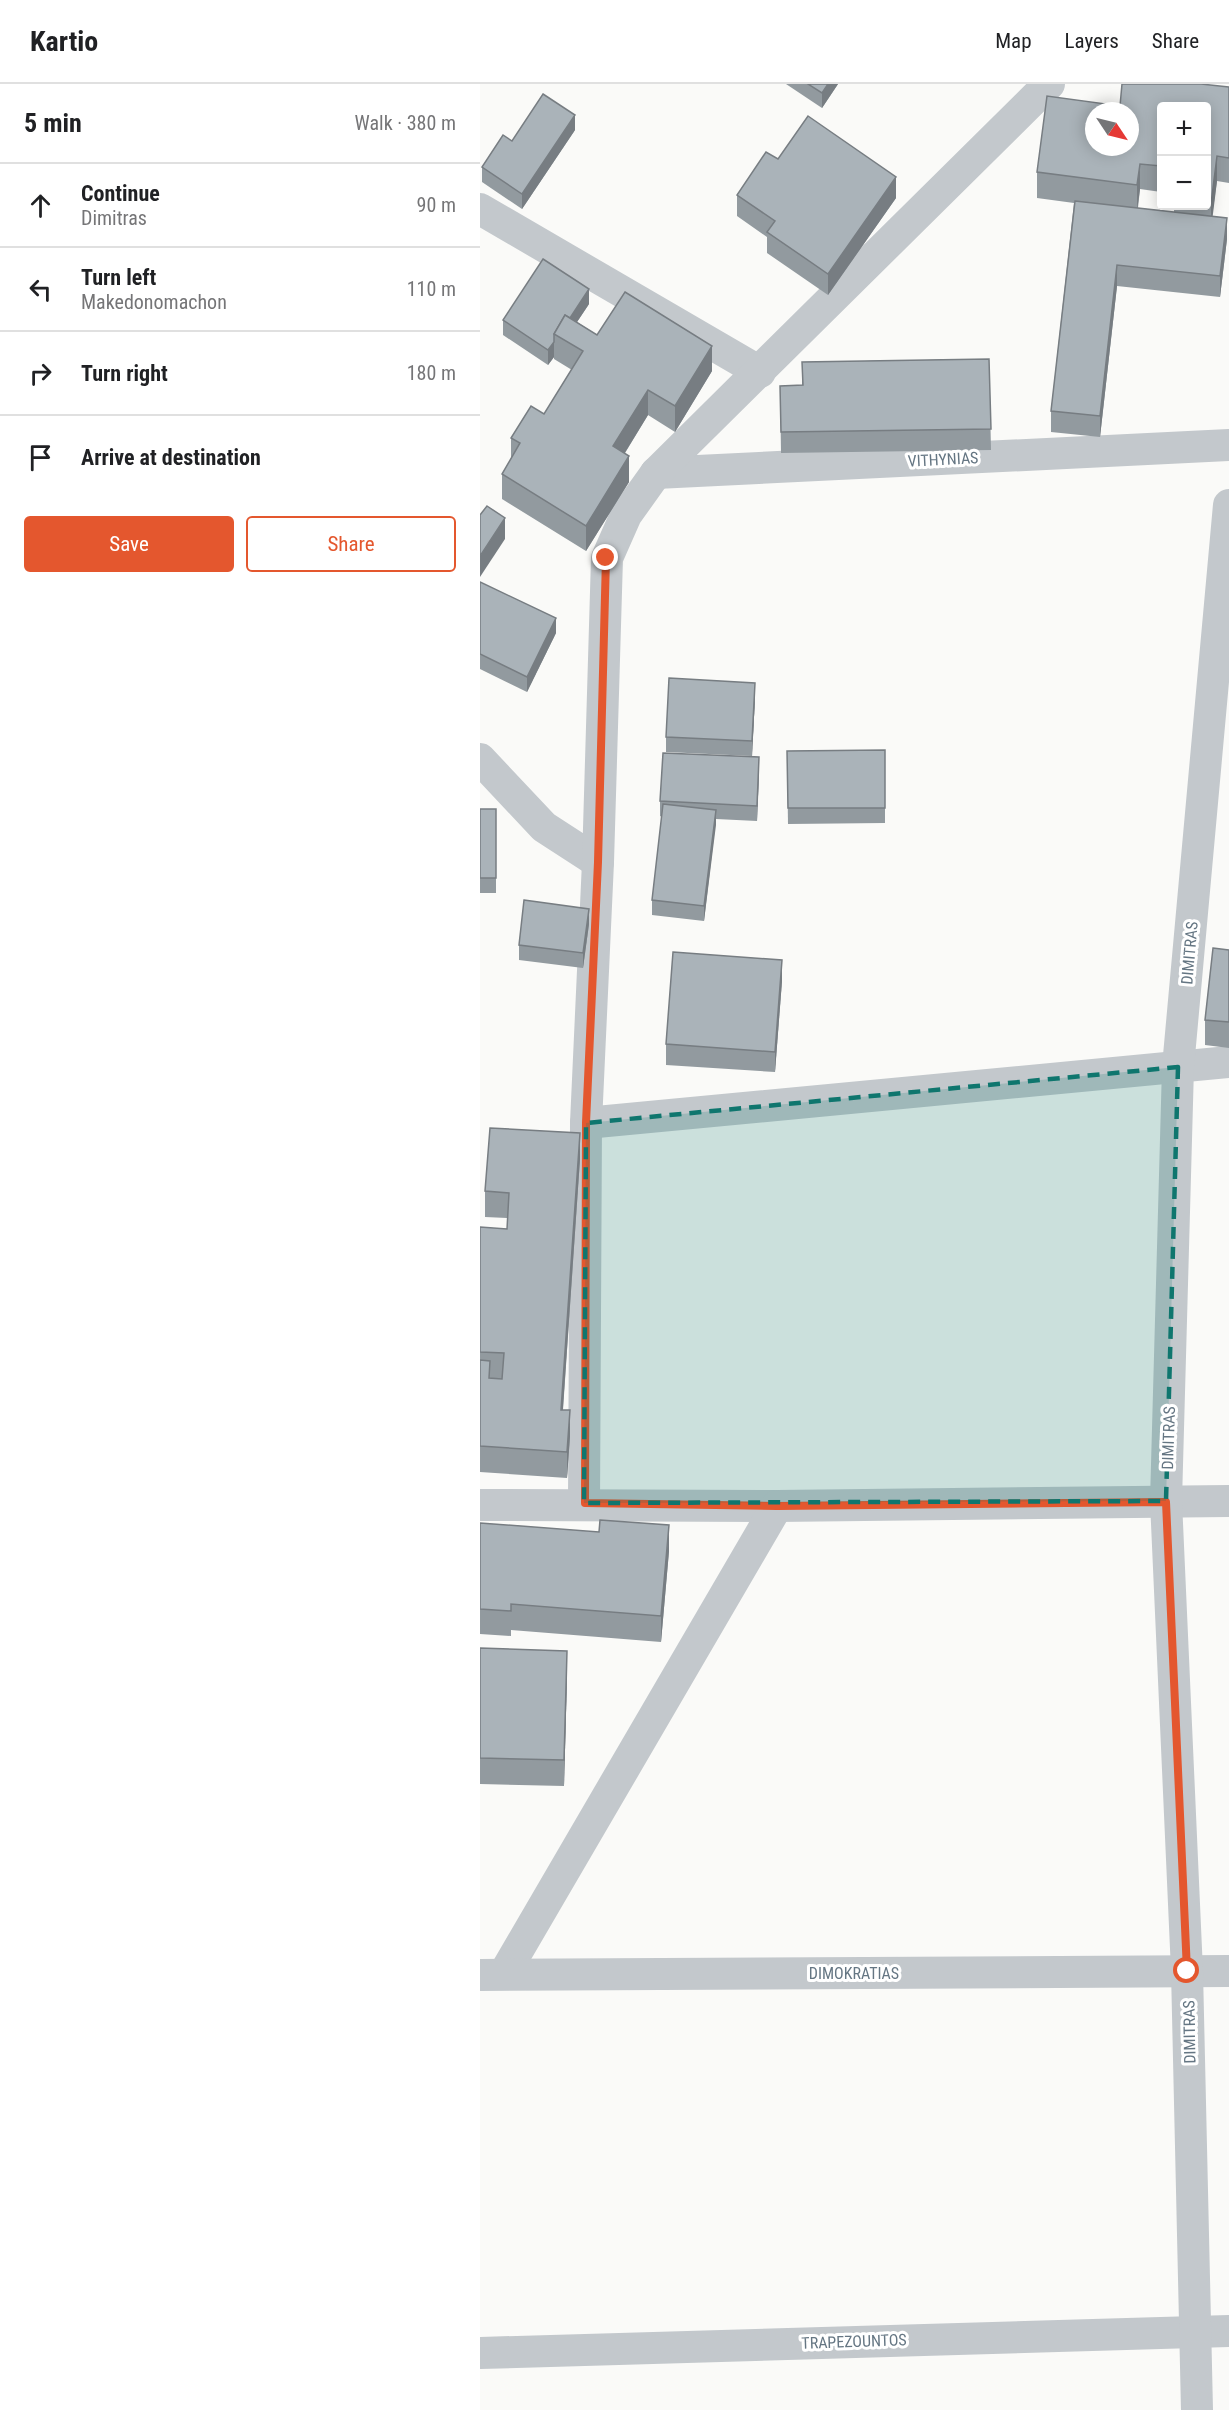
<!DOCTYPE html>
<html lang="en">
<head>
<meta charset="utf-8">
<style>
	:root { --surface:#fff; --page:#f6f6f6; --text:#202124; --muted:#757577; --line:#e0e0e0; --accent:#e4572e }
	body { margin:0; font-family:"Roboto Condensed",sans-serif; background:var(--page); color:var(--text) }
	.controls { position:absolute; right:18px; top:18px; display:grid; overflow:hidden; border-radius:6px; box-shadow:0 3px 15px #0003 }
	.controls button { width:54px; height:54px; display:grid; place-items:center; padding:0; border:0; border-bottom:2px solid var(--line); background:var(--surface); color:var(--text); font:30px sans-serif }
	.compass { position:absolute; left:605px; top:18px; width:54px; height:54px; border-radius:50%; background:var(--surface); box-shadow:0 3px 15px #0003; rotate:125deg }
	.stop { position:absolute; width:18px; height:18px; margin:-14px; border:4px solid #e4572e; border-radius:50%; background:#fff }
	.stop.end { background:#e4572e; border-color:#fff; box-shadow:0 2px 6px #0008 }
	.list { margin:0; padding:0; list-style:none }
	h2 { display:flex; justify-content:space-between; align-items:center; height:78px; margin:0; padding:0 24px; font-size:26px }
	h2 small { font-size:20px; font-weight:400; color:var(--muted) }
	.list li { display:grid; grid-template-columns:39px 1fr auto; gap:18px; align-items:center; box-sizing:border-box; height:84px; padding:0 24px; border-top:2px solid var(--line) }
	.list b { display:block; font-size:22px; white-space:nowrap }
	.list p { margin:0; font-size:20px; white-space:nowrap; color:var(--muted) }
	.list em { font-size:20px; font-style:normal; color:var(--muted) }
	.actions { display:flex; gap:12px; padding:18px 24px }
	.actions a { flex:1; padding:14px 0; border:2px solid var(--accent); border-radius:6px; text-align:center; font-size:21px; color:var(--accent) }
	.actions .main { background:var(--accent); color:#fff }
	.icon { flex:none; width:33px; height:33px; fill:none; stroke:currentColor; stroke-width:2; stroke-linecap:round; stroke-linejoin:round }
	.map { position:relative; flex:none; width:749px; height:2326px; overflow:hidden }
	header { display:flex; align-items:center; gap:36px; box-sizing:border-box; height:84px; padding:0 30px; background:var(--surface); border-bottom:2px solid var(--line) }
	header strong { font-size:28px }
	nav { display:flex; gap:33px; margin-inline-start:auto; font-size:21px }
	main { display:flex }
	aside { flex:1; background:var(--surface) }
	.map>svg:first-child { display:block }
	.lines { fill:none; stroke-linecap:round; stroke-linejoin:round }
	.minor { stroke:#c3c8cc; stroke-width:32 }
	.wall { fill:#929a9f; fill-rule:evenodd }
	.shaded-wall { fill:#777d82 }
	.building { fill:#aab3b9; stroke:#777d82; stroke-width:1.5; fill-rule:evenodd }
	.route { stroke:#e4572e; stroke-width:8 }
	.marked { fill:#0f766e; fill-opacity:0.2; stroke:#0f766e; stroke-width:4.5; stroke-dasharray:12 8; stroke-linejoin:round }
	.labels { text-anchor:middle; stroke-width:6; stroke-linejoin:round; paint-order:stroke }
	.street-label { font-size:16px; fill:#657683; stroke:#fff }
</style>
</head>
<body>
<header>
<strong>Kartio</strong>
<nav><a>Map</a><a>Layers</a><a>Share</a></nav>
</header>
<main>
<aside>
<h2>5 min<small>Walk · 380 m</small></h2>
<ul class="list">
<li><svg class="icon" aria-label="ahead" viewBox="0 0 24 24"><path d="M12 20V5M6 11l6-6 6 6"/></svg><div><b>Continue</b><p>Dimitras</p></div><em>90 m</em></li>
<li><svg class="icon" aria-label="left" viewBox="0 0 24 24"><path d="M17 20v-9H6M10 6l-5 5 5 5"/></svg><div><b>Turn left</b><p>Makedonomachon</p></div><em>110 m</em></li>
<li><svg class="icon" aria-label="right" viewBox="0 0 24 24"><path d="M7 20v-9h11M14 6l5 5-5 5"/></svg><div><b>Turn right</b></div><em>180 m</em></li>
<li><svg class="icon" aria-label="arrive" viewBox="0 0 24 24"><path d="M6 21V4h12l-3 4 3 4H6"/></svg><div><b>Arrive at destination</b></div></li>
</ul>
<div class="actions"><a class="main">Save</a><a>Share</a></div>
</aside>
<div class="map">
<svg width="749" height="2326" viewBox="0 0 749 2326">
	<rect width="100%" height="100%" fill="#fafaf8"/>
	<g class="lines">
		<g class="minor">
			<polyline points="0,125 280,288"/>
			<polyline points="176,389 749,361"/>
			<polyline points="0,675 64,743 118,778"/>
			<polyline points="106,1039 749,978"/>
			<polyline points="104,1419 106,1039 118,778 127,474 146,431 176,389 569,0"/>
			<polyline points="0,1421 297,1422 749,1417"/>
			<polyline points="24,1890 297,1422"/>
			<polyline points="0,1891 749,1887"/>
			<polyline points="0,2269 749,2247"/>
			<polyline points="717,2326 707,1887 686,1417 698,983 749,421"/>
		</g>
	</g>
	<g class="wall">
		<polygon points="306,0 358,0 342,24"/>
		<path d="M 749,3 L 749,99 L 737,97 L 732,132 L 747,155 L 740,213 L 637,202 L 620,353 L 571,348 L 571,327 L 594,119 L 557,114 L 557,88 L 640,22 ZM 681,22 L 726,22 L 726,122 L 694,122 L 694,128 L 658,124 L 660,105 L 681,108 Z"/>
		<polygon points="95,46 42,125 2,98 2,83 32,57"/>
		<polygon points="298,75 416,114 348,211 287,169 287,153 257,132 257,111"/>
		<polygon points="109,220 97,238 117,251 232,287 195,348 168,331 145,369 149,398 106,467 22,415 22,390 31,375 31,354 64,330 92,286 74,275 74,273 68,281 23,251 23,236"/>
		<polygon points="509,275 511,366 301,369 300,302 322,301 322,278"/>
		<polygon points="0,499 76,549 47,608 0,585"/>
		<polygon points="275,614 272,672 186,668 186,653"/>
		<polygon points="405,666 405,739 308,740 307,667"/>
		<polygon points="279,688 277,737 236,735 224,837 172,831 172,816 182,733 180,732 180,717"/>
		<rect x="0" y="725" width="16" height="84"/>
		<polygon points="109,840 103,884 39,876 39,861"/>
		<polygon points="749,866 749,964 725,961 725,936"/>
		<polygon points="302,897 295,988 186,981 186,960"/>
		<polygon points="100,1075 83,1326 90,1352 87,1394 0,1388 0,1143 27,1145 27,1134 5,1133 5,1107"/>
		<polygon points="0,1439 189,1467 181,1558 31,1546 31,1552 0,1550"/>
		<polygon points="0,1564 87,1592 84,1702 0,1700"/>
	</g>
	<g class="shaded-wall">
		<polygon points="348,0 358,0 342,24 342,9"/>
		<polygon points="95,31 95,46 42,125 42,110"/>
		<polygon points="737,72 737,97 731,146 731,120"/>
		<polygon points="660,80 660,105 657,127 657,101"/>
		<polygon points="416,93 416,114 348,211 348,190"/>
		<polygon points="747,134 747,155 740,213 740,192"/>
		<polygon points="637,181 637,202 620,353 620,332"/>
		<polygon points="109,205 109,220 85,256 78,252"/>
		<polygon points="74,258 74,273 68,281 68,266"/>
		<polygon points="232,262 232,287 195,348 195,322"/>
		<polygon points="168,306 168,331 133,388 133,362"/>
		<polygon points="149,372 149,398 106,467 106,442"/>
		<polygon points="25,434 25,455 0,493 0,472"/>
		<polygon points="76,534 76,549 47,608 47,593"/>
		<polygon points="275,599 275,614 272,672 272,657"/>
		<polygon points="279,673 279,688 277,737 277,722"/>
		<polygon points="236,726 236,741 224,837 224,822"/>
		<polygon points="109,825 109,840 103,884 103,869"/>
		<polygon points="302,876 302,897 295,988 295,968"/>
		<polygon points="100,1049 100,1075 81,1352 81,1326"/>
		<polygon points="90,1326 90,1352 87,1394 87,1368"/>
		<polygon points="189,1441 189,1467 181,1558 181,1532"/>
		<polygon points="87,1567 87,1592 84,1702 84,1676"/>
	</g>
	<g class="building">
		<polygon points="328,0 348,0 342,9"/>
		<path d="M 642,0 L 721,0 L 749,3 L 749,74 L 737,72 L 731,120 L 726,120 L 726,22 L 681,22 L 681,82 L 660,80 L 657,101 L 557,88 L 567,12 L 640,22 ZM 614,27 L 650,27 L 650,63 L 614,63 Z"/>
		<polygon points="63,10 95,31 42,110 2,83 23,51 32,57"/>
		<polygon points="328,32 416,93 348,190 287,148 295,137 257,111 286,68 298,75"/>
		<polygon points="595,117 747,134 740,192 637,181 620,332 571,327"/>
		<polygon points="63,175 109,205 90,234 85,231 74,250 74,258 68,266 23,236"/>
		<polygon points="145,208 232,262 195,322 168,306 133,362 149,372 106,442 22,390 40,359 31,354 51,322 64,330 103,267 74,250 85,231 117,251"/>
		<polygon points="509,275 511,345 301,348 300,302 323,301 322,278"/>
		<polygon points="7,422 25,434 0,472 0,431"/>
		<polygon points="0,498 76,534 47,593 0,570"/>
		<polygon points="189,594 275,599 272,657 186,653"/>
		<polygon points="405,666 405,724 308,724 307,667"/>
		<polygon points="183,669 279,673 277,722 180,717"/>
		<polygon points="183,720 236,726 224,822 172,816"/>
		<rect x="0" y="725" width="16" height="69"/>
		<polygon points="44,816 109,825 103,869 39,861"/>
		<polygon points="733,864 749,866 749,938 725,936"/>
		<polygon points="193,868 302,876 295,968 186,960"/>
		<polygon points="10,1044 100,1049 81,1326 90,1326 87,1368 0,1362 0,1276 10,1277 9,1294 22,1295 24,1269 0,1268 0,1143 27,1145 29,1109 5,1107"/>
		<polygon points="120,1436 189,1441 181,1532 31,1520 31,1527 0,1525 0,1439 119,1448"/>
		<polygon points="0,1564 87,1567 84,1676 0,1674"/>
	</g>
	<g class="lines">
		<polyline class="route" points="126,474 118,778 106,1039 105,1419 297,1422 686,1418 707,1887"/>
	</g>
	<path class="marked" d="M 698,983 L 686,1417 L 104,1419 L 106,1039 Z"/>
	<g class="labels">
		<g class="street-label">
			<text transform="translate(463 375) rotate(-3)" y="6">VITHYNIAS</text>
			<text transform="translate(709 869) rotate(-85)" y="6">DIMITRAS</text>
			<text transform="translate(688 1354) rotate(-88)" y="6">DIMITRAS</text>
			<text x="374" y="1895">DIMOKRATIAS</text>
			<text transform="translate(709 1948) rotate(-91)" y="6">DIMITRAS</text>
			<text transform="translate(374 2257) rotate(-2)" y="6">TRAPEZOUNTOS</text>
		</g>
	</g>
</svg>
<div class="controls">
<button>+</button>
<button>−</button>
</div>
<svg class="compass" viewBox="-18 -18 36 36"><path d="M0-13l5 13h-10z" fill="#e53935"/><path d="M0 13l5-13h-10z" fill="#757577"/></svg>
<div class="stop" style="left:707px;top:1887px"></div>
<div class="stop end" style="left:126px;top:474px"></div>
</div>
</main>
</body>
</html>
